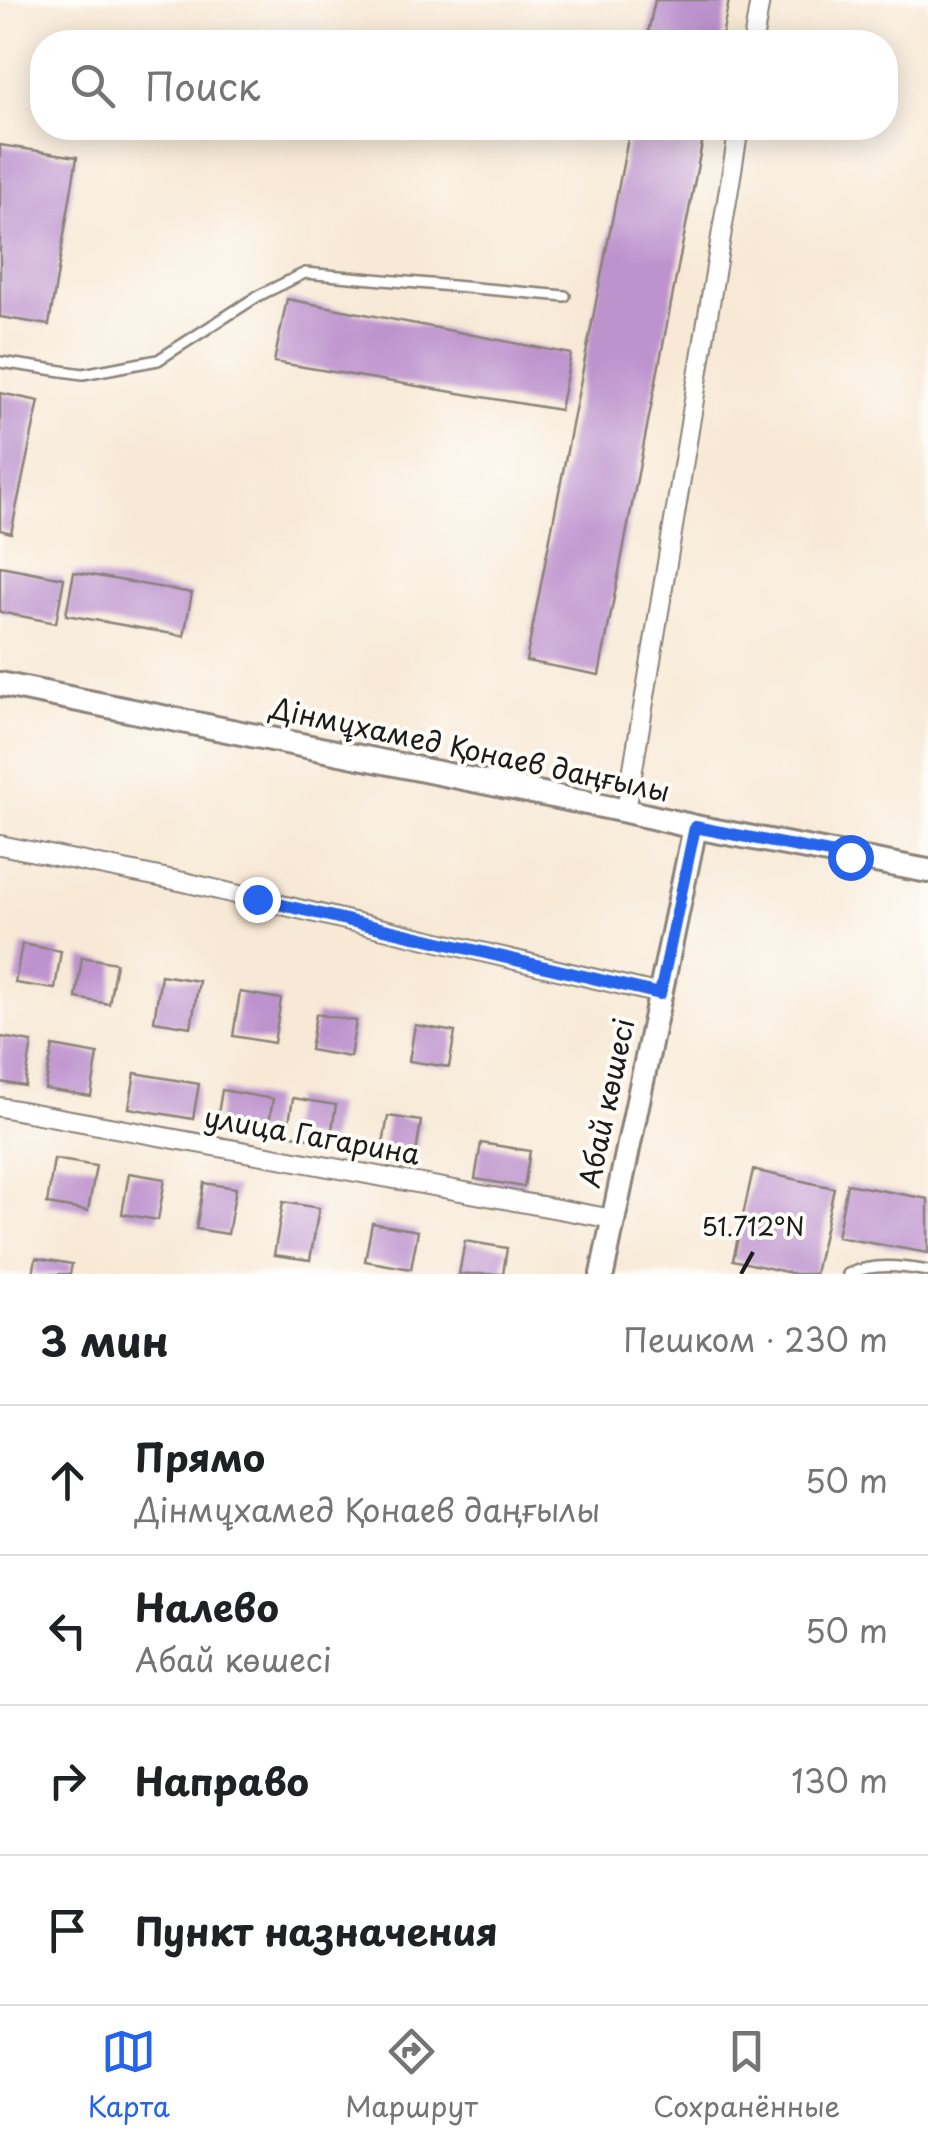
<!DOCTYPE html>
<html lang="ru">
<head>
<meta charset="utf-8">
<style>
	:root { --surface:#fff; --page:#f6f6f6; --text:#202124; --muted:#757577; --line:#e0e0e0; --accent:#2563eb }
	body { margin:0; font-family:"Playpen Sans",sans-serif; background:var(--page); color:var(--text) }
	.stop { position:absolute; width:30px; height:30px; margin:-22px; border:8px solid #2563eb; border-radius:50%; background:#fff }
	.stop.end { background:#2563eb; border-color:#fff; box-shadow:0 2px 10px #0008 }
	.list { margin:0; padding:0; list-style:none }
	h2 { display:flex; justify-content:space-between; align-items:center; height:130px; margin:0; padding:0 40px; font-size:42px }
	h2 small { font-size:32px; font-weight:400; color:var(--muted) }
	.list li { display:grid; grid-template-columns:65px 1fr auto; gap:30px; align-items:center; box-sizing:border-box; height:150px; padding:0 40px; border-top:2px solid var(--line) }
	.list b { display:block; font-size:38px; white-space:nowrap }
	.list p { margin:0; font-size:32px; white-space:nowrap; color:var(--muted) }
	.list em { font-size:32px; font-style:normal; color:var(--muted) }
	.icon { flex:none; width:55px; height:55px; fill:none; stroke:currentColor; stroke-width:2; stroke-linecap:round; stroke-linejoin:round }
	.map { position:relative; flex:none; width:928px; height:1274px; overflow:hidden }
	.search { position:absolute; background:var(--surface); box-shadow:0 5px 25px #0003; left:30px; right:30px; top:30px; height:110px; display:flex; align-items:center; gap:25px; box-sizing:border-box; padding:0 35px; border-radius:40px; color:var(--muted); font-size:38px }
	.sheet { height:730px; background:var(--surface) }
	nav { display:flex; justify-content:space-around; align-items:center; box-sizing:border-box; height:140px; border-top:2px solid var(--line); background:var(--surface); font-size:28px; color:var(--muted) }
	nav a { display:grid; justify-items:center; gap:5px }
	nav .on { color:var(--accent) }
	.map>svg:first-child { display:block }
	.building { fill:#bd93ce }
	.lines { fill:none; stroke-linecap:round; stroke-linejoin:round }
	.service-casing { stroke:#8a8279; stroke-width:14 }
	.minor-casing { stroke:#8a8279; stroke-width:22 }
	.tertiary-casing { stroke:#8a8279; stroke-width:28 }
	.service { stroke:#fff; stroke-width:9 }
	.minor { stroke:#fff; stroke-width:18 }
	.tertiary { stroke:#fff; stroke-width:22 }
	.route { stroke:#2563eb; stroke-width:12 }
	.ticks { fill:none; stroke:#1c1c1c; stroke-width:4 }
	.labels { text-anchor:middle; stroke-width:8; stroke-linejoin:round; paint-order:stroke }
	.street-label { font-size:28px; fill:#1c1c1c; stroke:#fdfcf7 }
	.ticks-label { font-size:25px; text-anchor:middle; fill:#1c1c1c; stroke:#fdfcf7; stroke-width:8; stroke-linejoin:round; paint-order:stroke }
</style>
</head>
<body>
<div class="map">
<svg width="928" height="1274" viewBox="0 0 928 1274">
	<rect width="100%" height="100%" fill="#fdfcf7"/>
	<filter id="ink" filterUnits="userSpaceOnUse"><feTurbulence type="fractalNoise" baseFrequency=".01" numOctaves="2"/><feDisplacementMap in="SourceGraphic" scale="20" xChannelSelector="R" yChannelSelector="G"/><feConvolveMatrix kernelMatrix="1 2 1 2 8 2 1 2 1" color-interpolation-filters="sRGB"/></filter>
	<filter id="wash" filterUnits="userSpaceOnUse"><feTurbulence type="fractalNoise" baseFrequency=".0048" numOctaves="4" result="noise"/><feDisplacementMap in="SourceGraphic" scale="40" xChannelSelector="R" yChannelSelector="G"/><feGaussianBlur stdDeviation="2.25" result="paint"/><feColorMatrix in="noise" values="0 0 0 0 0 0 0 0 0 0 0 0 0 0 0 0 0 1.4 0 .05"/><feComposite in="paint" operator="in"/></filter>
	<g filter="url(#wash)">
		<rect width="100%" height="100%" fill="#f8e9d6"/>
		<g id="blocks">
			<g class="building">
				<polygon points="655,0 729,0 721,42 646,42"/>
				<polygon points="630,128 705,128 599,675 526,661"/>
				<polygon points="0,145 77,157 49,325 0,317"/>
				<polygon points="287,299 571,354 560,410 274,362"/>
				<polygon points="0,393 39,401 11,533 0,530"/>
				<polygon points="0,566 64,578 56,623 0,612"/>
				<polygon points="74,572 192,593 184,636 66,615"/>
				<polygon points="22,944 61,951 55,989 15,983"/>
				<polygon points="82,957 116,963 109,1004 76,998"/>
				<polygon points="161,975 199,981 191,1027 154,1021"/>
				<polygon points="240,992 281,999 274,1043 233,1036"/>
				<polygon points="316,1014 356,1021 350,1057 310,1050"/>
				<polygon points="415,1025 455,1032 449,1067 409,1061"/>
				<polygon points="1,1037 32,1042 25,1086 0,1082"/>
				<polygon points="53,1046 98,1054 91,1096 45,1089"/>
				<polygon points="135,1073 199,1084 193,1119 129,1108"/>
				<polygon points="222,1090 273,1099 267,1134 216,1126"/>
				<polygon points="293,1098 336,1105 330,1142 287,1134"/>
				<polygon points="388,1116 421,1121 414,1167 380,1161"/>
				<polygon points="481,1143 530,1151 524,1187 475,1179"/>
				<polygon points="54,1159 96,1166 88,1211 47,1204"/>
				<polygon points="753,1170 834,1188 815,1274 795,1274 733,1260"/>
				<polygon points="129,1173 165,1179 158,1220 122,1214"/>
				<polygon points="204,1183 236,1188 228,1234 196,1229"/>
				<polygon points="847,1184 928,1199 928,1253 837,1237"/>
				<polygon points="283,1202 319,1208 310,1260 274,1255"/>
				<polygon points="372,1223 418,1231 411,1269 365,1261"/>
				<polygon points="465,1241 507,1248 503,1274 459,1274"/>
				<polygon points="36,1258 72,1264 70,1274 33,1274"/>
			</g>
		</g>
	</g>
	<g filter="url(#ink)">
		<use href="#blocks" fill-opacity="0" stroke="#8a8279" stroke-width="2.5"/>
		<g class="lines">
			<defs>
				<g id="service">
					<polyline points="0,362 83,374 158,360 258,296 305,273 565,296"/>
					<path d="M 848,1274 C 874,1263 900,1266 928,1271"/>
				</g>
				<g id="minor">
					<polyline points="753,42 760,0"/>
					<polyline points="626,811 739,128"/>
					<polyline points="0,845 184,882 660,994"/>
					<polyline points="0,1107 613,1219"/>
				</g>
				<g id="tertiary">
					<polyline points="0,684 626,811 695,827 928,871"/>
					<polyline points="602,1274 695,827"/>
				</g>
			</defs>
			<use href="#service" class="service-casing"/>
			<use href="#minor" class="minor-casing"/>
			<use href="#tertiary" class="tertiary-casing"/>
			<use href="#service" class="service"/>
			<use href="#minor" class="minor"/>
			<use href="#tertiary" class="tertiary"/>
		</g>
	</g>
	<g class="lines" filter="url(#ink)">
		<polyline class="route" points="257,899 660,994 695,827 850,857"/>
	</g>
	<path class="ticks" d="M 741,1274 L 753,1252"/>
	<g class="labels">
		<g class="street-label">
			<text transform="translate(470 750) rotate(12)" y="10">Дінмұхамед Қонаев даңғылы</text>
			<text transform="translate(607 1103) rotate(-78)" y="10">Абай көшесі</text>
			<text transform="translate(312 1136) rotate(10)" y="10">улица Гагарина</text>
		</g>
	</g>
	<g class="ticks-label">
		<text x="753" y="1236">51.712°N</text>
	</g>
</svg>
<div class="stop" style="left:850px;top:857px"></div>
<div class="stop end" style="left:257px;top:899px"></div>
<div class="search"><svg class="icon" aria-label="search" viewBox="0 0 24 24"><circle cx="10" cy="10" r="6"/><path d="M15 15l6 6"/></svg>Поиск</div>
</div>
<section class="sheet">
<h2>3 мин<small>Пешком · 230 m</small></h2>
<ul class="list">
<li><svg class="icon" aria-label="ahead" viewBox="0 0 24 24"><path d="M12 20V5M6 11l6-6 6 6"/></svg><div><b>Прямо</b><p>Дінмұхамед Қонаев даңғылы</p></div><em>50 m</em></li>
<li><svg class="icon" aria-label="left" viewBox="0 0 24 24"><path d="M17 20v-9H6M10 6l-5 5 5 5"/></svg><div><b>Налево</b><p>Абай көшесі</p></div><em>50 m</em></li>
<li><svg class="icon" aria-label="right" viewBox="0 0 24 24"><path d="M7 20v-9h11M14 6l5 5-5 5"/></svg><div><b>Направо</b></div><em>130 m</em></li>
<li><svg class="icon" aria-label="arrive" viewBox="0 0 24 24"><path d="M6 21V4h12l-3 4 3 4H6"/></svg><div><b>Пункт назначения</b></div></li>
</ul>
</section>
<nav>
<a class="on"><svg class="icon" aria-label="map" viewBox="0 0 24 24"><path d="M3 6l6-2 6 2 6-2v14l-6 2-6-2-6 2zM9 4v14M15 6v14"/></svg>Карта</a>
<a><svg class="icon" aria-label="directions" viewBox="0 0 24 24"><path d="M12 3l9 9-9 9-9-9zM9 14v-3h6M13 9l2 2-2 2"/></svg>Маршрут</a>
<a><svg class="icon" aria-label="saved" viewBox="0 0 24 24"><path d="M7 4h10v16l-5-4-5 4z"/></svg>Сохранённые</a>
</nav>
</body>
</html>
